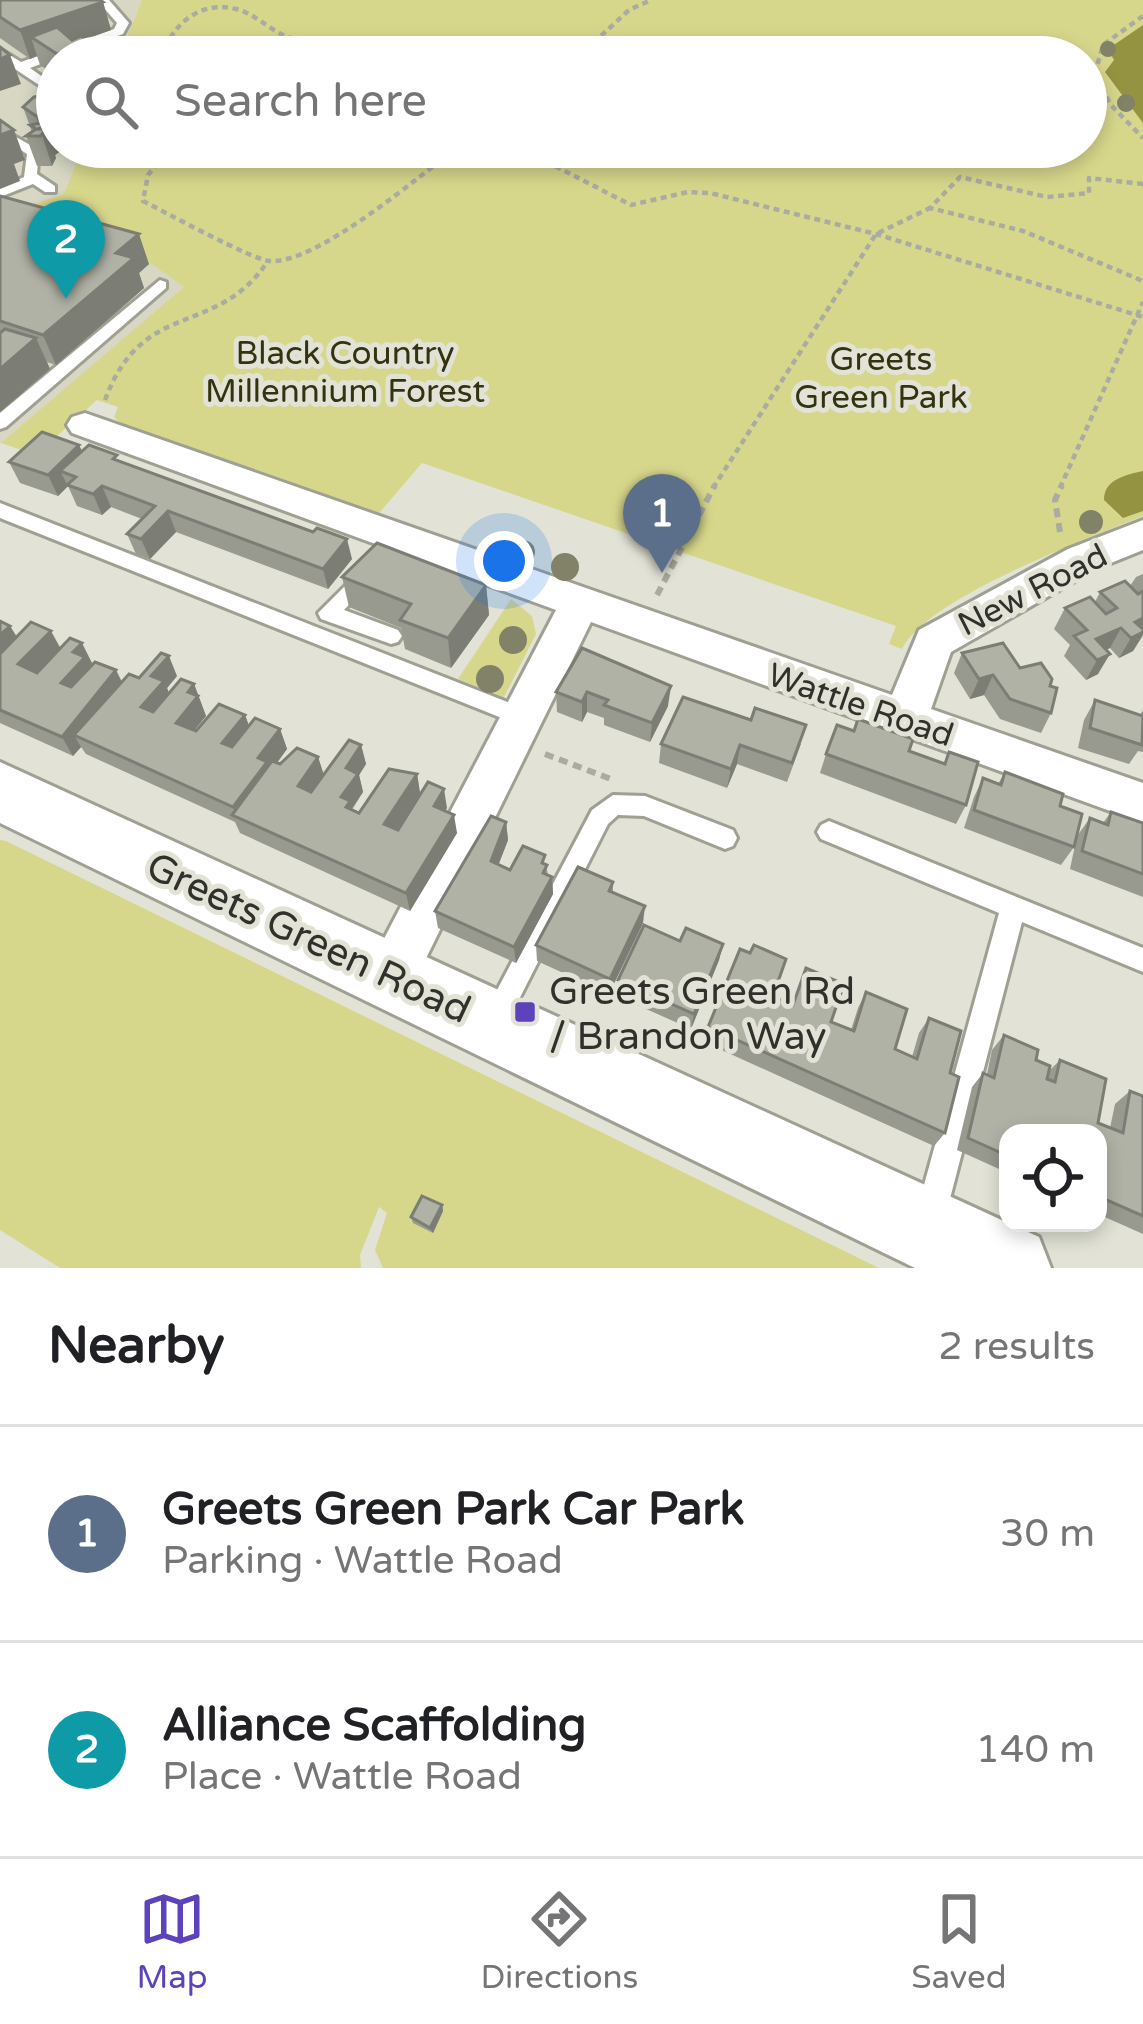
<!DOCTYPE html>
<html lang="en">
<head>
<meta charset="utf-8">
<style>
	:root { --surface:#fff; --page:#f2f2f2; --text:#202124; --muted:#757577; --line:#e0e0e0; --accent:#5e42bb }
	body { margin:0; font-family:"Varela Round",sans-serif; background:var(--page); color:var(--text) }
	.controls { position:absolute; right:36px; bottom:36px; display:grid; overflow:hidden; border-radius:24px; box-shadow:0 6px 18px #0003 }
	.controls button { width:108px; height:108px; display:grid; place-items:center; padding:0; border:0; border-bottom:3px solid var(--line); background:var(--surface); color:var(--text); font:60px sans-serif }
	.you { position:absolute; left:504px; top:561px; width:42px; height:42px; margin:-30px; border:9px solid #fff; border-radius:50%; background:#1a73e8; box-shadow:0 0 0 18px #1a73e833 }
	.badge { display:grid; place-items:center; width:78px; height:78px; border-radius:50%; background:var(--accent); color:#fff; font-size:39px; font-weight:700 }
	.pin { position:absolute; translate:-50% -99px; filter:drop-shadow(0 3px 6px #0008) }
	.pin::after { content:''; position:absolute; top:63px; width:42px; height:36px; background:inherit; clip-path:polygon(0 0,100% 0,50% 100%) }
	.list { margin:0; padding:0; list-style:none }
	h2 { display:flex; justify-content:space-between; align-items:center; height:156px; margin:0; padding:0 48px; font-size:51px }
	h2 small { font-size:39px; font-weight:400; color:var(--muted) }
	.list li { display:grid; grid-template-columns:78px 1fr auto; gap:36px; align-items:center; box-sizing:border-box; height:216px; padding:0 48px; border-top:3px solid var(--line) }
	.list b { display:block; font-size:45px; white-space:nowrap }
	.list p { margin:0; font-size:39px; white-space:nowrap; color:var(--muted) }
	.list em { font-size:39px; font-style:normal; color:var(--muted) }
	.icon { flex:none; width:66px; height:66px; fill:none; stroke:currentColor; stroke-width:2; stroke-linecap:round; stroke-linejoin:round }
	.map { position:relative; flex:none; width:1143px; height:1268px; overflow:hidden }
	.search { position:absolute; background:var(--surface); box-shadow:0 6px 18px #0003; left:36px; right:36px; top:36px; height:132px; display:flex; align-items:center; gap:30px; box-sizing:border-box; padding:0 42px; border-radius:66px; color:var(--muted); font-size:45px }
	.sheet { height:588px; background:var(--surface) }
	nav { display:flex; justify-content:space-around; align-items:center; box-sizing:border-box; height:168px; border-top:3px solid var(--line); background:var(--surface); font-size:33px; color:var(--muted) }
	nav a { display:grid; justify-items:center; gap:6px }
	nav .on { color:var(--accent) }
	.map>svg:first-child { display:block }
	.built { fill:#d7d7c4 }
	.green { fill:#d7d78c }
	.water { fill:#949342 }
	.lines { fill:none; stroke-linecap:round; stroke-linejoin:round }
	.lane-casing { stroke:#9f9f93; stroke-width:6 }
	.street-casing { stroke:#9f9f93; stroke-width:6 }
	.secondary-casing { stroke:#9f9f93; stroke-width:6 }
	.path-far1 { stroke:#aaaba1; stroke-width:4.5; stroke-dasharray:6 4.5; stroke-linecap:butt }
	.path { stroke:#aaaba1; stroke-width:6; stroke-dasharray:9 6; stroke-linecap:butt }
	.lane { fill:#fff; fill-rule:evenodd }
	.street { fill:#fff; fill-rule:evenodd }
	.secondary { fill:#fff; fill-rule:evenodd }
	.tree { fill:#828269 }
	.wall { fill:#98998f }
	.shaded-wall { fill:#7c7d74 }
	.building { fill:#b1b2a6; stroke:#7c7d74; stroke-width:3 }
	.poi-dot { fill:#5e42bb; stroke:#e2e3d6; stroke-width:4.5 }
	.labels { text-anchor:middle; stroke-width:10; stroke-linejoin:round; paint-order:stroke }
	.park-label { font-size:33px; fill:#33330f; stroke:#e2e3d6 }
	.street-label { font-size:33px; fill:#30312c; stroke:#e2e3d6 }
	.near-street-label { font-size:39px; fill:#30312c; stroke:#e2e3d6 }
	.near-poi-label { font-size:39px; fill:#30312c; stroke:#e2e3d6; text-anchor:start }
</style>
</head>
<body>
<div class="map">
<svg width="1143" height="1268" viewBox="0 0 1143 1268">
	<rect width="100%" height="100%" fill="#e2e3d6"/>
	<polygon class="built" points="0,0 142,0 119,57 57,57 57,147 83,147 185,287 0,444"/>
	<g class="green">
		<path d="M 142,0 L 1143,0 L 1143,516 C 1087,539 927,598 902,649 L 889,644 L 896,626 L 422,463 L 374,519 L 126,429 L 114,417 L 118,407 L 97,400 L 36,455 L 1,443 L 184,287 L 62,200 L 0,219 L 0,215 L 64,194 L 83,147 L 1086,147 L 1086,57 L 119,57 Z"/>
		<polygon points="511,599 532,616 536,634 504,697 458,679"/>
		<polygon points="0,840 6,841 879,1268 383,1268 375,1250 387,1213 379,1207 360,1255 361,1268 60,1268 0,1230"/>
	</g>
	<g class="water">
		<polygon points="1143,25 1143,123 1105,72 1114,60 1108,49"/>
		<path d="M 1143,471 L 1143,511 L 1123,518 L 1104,500 C 1104,479 1126,475 1143,471 Z"/>
	</g>
	<g class="lines">
		<defs>
			<g id="lane">
				<polygon points="97,0 109,0 129,23 123,34 30,68 57,87 57,97 0,59 0,49 21,62 114,29 117,23"/>
				<polygon points="0,128 39,150 37,174 55,186 55,192 45,192 33,184 0,197 0,188 24,177 27,154 0,137"/>
				<polygon points="160,280 166,282 166,288 6,427 0,429 0,413"/>
				<polygon points="0,503 533,712 536,718 533,724 525,727 517,724 0,518"/>
				<polygon points="366,569 376,577 344,610 398,630 402,636 398,642 391,644 321,619 318,613 359,572"/>
				<polygon points="613,795 645,796 733,830 737,838 733,846 725,849 644,816 618,815 608,824 504,1029 495,1033 486,1029 482,1020 486,1011 592,810"/>
				<polygon points="829,821 1143,948 1143,972 1022,922 946,1214 941,1224 931,1229 921,1224 916,1214 999,913 821,839 817,832 821,825"/>
			</g>
			<polygon id="street" points="85,413 892,695 919,630 1068,549 1143,520 1143,550 1096,569 951,652 931,709 1143,783 1143,823 591,622 409,993 391,1000 373,993 365,975 556,610 72,433 67,425 72,417"/>
			<polygon id="secondary" points="0,762 1039,1237 1051,1268 915,1268 0,823"/>
		</defs>
		<use href="#lane" class="lane-casing"/>
		<use href="#street" class="street-casing"/>
		<use href="#secondary" class="secondary-casing"/>
		<g class="path-far1">
			<polyline points="1143,16 1103,45 1095,73 1110,104 1143,138"/>
			<path d="M 162,57 C 172,24 200,0 236,9 C 259,15 273,35 298,40 L 282,57"/>
			<polyline points="578,57 629,10 651,0"/>
			<path d="M 149,147 L 151,161 L 158,163 L 148,175 L 143,201 C 165,212 251,259 269,261 C 316,265 419,176 458,147"/>
			<polyline points="518,147 631,205 688,192 710,193 876,234 1143,317"/>
			<polyline points="1143,184 1089,178 1089,193 1047,197 960,177 930,208 1023,231 1143,281"/>
			<path d="M 105,400 C 143,297 216,339 268,261"/>
			<polyline points="713,488 876,234 930,208"/>
			<polyline points="1060,488 1143,302"/>
		</g>
		<g class="path">
			<polyline points="1060,532 1055,500 1062,485"/>
			<polyline points="657,595 715,485"/>
			<polyline points="545,754 611,779"/>
		</g>
		<use href="#lane" class="lane"/>
		<use href="#street" class="street"/>
		<use href="#secondary" class="secondary"/>
	</g>
	<g class="tree">
		<circle cx="1108" cy="49" r="8"/>
		<circle cx="1126" cy="103" r="9"/>
		<circle cx="1091" cy="522" r="12"/>
		<circle cx="523" cy="552" r="12"/>
		<circle cx="565" cy="567" r="14"/>
		<circle cx="513" cy="640" r="14"/>
		<circle cx="490" cy="679" r="14"/>
	</g>
	<g class="wall">
		<polygon points="0,0 103,2 111,30 85,39 90,42 95,57 57,57 57,76 40,65 37,56 30,59 0,38"/>
		<polygon points="57,89 57,147 62,150 55,155 56,158 52,166 37,166 26,136 32,132 23,107 56,94 55,90"/>
		<polygon points="0,196 149,264 139,273 144,288 56,365 47,362 50,369 0,412"/>
		<polygon points="79,445 82,451 120,462 352,559 328,589 176,532 150,559 136,554 127,534 142,519 111,507 102,515 77,506 68,486 58,496 20,483 9,462"/>
		<polygon points="1143,574 1143,635 1133,651 1119,658 1110,648 1106,650 1098,674 1086,680 1064,656 1070,645 1054,629 1065,608 1095,602 1100,592 1130,586 1136,577"/>
		<polygon points="342,577 486,585 489,615 451,668 405,649 401,628 349,607"/>
		<polygon points="0,621 10,626 17,637 60,648 92,663 90,667 122,682 139,678 177,676 167,688 169,693 194,684 206,716 194,730 245,715 249,726 280,729 287,749 276,763 280,764 318,757 324,775 361,745 366,764 359,775 363,792 352,810 359,813 417,774 420,793 397,829 447,808 445,811 457,833 410,911 240,833 235,822 86,754 81,747 73,756 0,723"/>
		<polygon points="582,648 668,706 650,742 604,725 604,718 587,712 582,722 557,712 556,692"/>
		<polygon points="962,653 1020,668 1050,686 1051,713 1041,733 1000,719 984,695 970,699 954,673"/>
		<polygon points="1095,700 1140,715 1143,710 1143,752 1138,751 1129,764 1078,748 1084,720"/>
		<polygon points="661,744 801,744 787,782 737,764 727,788 659,763"/>
		<polygon points="909,751 944,764 949,752 966,805 956,824 820,773 826,754"/>
		<polygon points="1005,772 1060,806 1074,847 1061,865 964,828 974,797 983,778 998,784"/>
		<polygon points="1111,812 1143,823 1143,897 1070,869 1077,836 1090,818 1103,823"/>
		<polygon points="506,822 508,840 498,865 510,870 546,864 548,875 552,877 553,894 516,963 438,928 435,911"/>
		<polygon points="613,882 613,892 643,923 609,994 537,961 536,945"/>
		<polygon points="680,941 723,944 719,960 691,1029 617,996 618,980"/>
		<polygon points="866,992 895,1049 912,1057 919,1033 929,1018 950,1073 945,1133 934,1146 704,1042 708,1027 773,996 851,1030 858,1008"/>
		<polygon points="1004,1035 1049,1071 1060,1060 1098,1123 1110,1128 1115,1104 1130,1091 1143,1096 1143,1234 1098,1214 1098,1133 1008,1133 1008,1173 957,1150 972,1087 983,1073 987,1074 992,1050"/>
		<polygon points="442,1205 443,1211 433,1233 413,1223 411,1217"/>
	</g>
	<g class="shaded-wall">
		<polygon points="103,2 111,30 52,51 31,37 37,56 30,59 20,30"/>
		<polygon points="90,42 95,57 58,57 57,54"/>
		<polygon points="10,55 21,84 0,91 0,59"/>
		<polygon points="57,112 57,147 61,147 62,150 55,155 56,158 52,166 36,116"/>
		<polygon points="14,130 25,160 14,164 20,181 0,189 0,135"/>
		<polygon points="139,234 149,264 139,273 144,288 56,365 43,335 116,253"/>
		<polygon points="36,338 50,369 0,412 0,369"/>
		<polygon points="79,445 89,466 60,471 68,486 58,496 48,475"/>
		<polygon points="102,486 111,507 102,515 93,494"/>
		<polygon points="168,511 176,532 150,559 141,539"/>
		<polygon points="347,539 352,559 328,589 323,569"/>
		<polygon points="486,585 489,615 451,668 448,638"/>
		<polygon points="1143,618 1143,635 1133,651 1119,658 1131,638 1135,622"/>
		<polygon points="10,626 22,646 0,668 0,635"/>
		<polygon points="1121,628 1110,648 1093,655 1096,639"/>
		<polygon points="51,631 62,651 30,684 18,664"/>
		<polygon points="82,643 92,663 89,666 95,677 72,703 61,683 73,652"/>
		<polygon points="1110,654 1098,674 1086,680 1097,660"/>
		<polygon points="169,656 177,676 167,688 172,701 151,727 141,707 151,676"/>
		<polygon points="116,670 126,690 74,735 81,747 73,756 62,737"/>
		<polygon points="993,675 984,695 970,699 979,679"/>
		<polygon points="194,684 206,716 185,742 176,723 188,692"/>
		<polygon points="671,686 668,706 650,742 652,723"/>
		<polygon points="587,692 587,712 582,722 582,702"/>
		<polygon points="245,715 252,734 230,762 222,743"/>
		<polygon points="280,729 287,749 238,818 233,807 258,758"/>
		<polygon points="361,745 366,764 359,775 363,792 352,808 355,820 341,797 346,768"/>
		<polygon points="740,745 737,764 727,788 731,769"/>
		<polygon points="318,757 324,776 304,805 298,786"/>
		<polygon points="417,774 420,793 389,842 384,824"/>
		<polygon points="444,789 447,808 437,824 434,806"/>
		<polygon points="454,815 457,833 410,911 406,893"/>
		<polygon points="506,822 508,840 493,879 491,861"/>
		<polygon points="552,877 553,894 516,963 514,947"/>
		<polygon points="645,906 643,923 609,994 610,979"/>
		<polygon points="723,944 719,960 691,1029 694,1014"/>
		<polygon points="442,1205 443,1211 433,1233 430,1228"/>
	</g>
	<g class="building">
		<polygon points="0,0 100,0 103,2 20,30 0,17"/>
		<polygon points="57,27 72,40 81,36 90,42 57,54 31,37"/>
		<polygon points="0,47 10,55 0,59"/>
		<polygon points="57,94 57,112 36,116 23,107 34,97"/>
		<polygon points="0,120 14,130 0,135"/>
		<polygon points="52,121 38,129 45,129 41,136 26,136 36,129 30,125"/>
		<polygon points="0,196 139,234 116,253 134,258 43,335 0,321"/>
		<polygon points="5,329 36,338 0,369 0,333"/>
		<polygon points="42,432 79,445 48,475 9,462"/>
		<polygon points="89,445 117,455 113,459 313,532 317,528 347,539 323,569 168,511 141,539 127,534 155,506 102,486 93,494 67,485 76,477 60,471"/>
		<polygon points="377,543 486,585 448,638 400,620 411,604 342,577"/>
		<polygon points="1125,581 1138,594 1143,591 1143,618 1135,622 1143,629 1143,632 1131,638 1121,628 1096,639 1110,654 1097,660 1074,636 1087,630 1065,608 1090,597 1106,614 1117,608 1100,592"/>
		<polygon points="0,621 10,626 0,635"/>
		<polygon points="31,622 51,631 18,664 37,673 70,638 82,643 73,652 85,657 61,683 71,687 95,662 116,670 62,737 0,710 0,654"/>
		<polygon points="1003,643 1020,668 1041,663 1052,679 1050,686 1057,688 1051,713 1010,699 993,675 979,679 962,653"/>
		<polygon points="582,648 671,686 652,723 604,705 608,700 587,692 582,702 556,692"/>
		<polygon points="161,653 169,656 151,676 164,681 141,707 153,712 181,679 194,684 188,692 198,696 176,723 196,731 219,704 245,715 222,743 232,747 255,718 280,729 258,758 267,762 233,807 74,735 129,674 139,678"/>
		<polygon points="683,697 751,720 755,708 806,725 792,763 740,745 731,769 661,744"/>
		<polygon points="1095,700 1143,716 1142,745 1090,728"/>
		<polygon points="858,719 913,739 909,751 945,764 949,752 978,762 966,805 826,754 837,725 854,731"/>
		<polygon points="349,740 361,745 346,768 358,774 341,797 350,801 346,807 359,813 389,769 417,774 384,824 398,830 428,782 444,789 434,806 454,815 406,893 232,815 272,761 280,764 297,748 318,757 298,786 311,792"/>
		<polygon points="1005,772 1063,794 1060,806 1082,814 1074,847 974,810 983,778 1001,785"/>
		<polygon points="1111,812 1143,823 1143,874 1082,851 1090,818 1108,825"/>
		<polygon points="491,816 506,822 491,861 510,870 523,846 545,855 542,863 547,865 543,873 552,877 514,947 435,911"/>
		<polygon points="578,867 613,882 609,891 645,906 610,979 536,945"/>
		<polygon points="644,925 680,941 686,928 723,944 694,1014 618,980"/>
		<polygon points="754,945 786,959 773,996 793,1005 806,968 844,984 831,1022 854,1031 866,992 907,1009 895,1049 917,1059 929,1018 961,1031 950,1073 959,1077 945,1133 708,1027 740,949 750,953"/>
		<polygon points="1004,1035 1038,1050 1036,1060 1050,1066 1047,1079 1055,1082 1060,1060 1106,1079 1098,1123 1123,1133 1130,1091 1143,1096 1143,1216 1098,1196 1098,1133 1008,1133 1008,1156 968,1138 983,1073 994,1078"/>
		<polygon points="422,1196 442,1205 430,1228 411,1217"/>
	</g>
	<rect class="poi-dot" x="513" y="1000" width="24" height="24" rx="6"/>
	<g class="labels">
		<g class="park-label">
			<text x="345" y="364">Black Country<tspan x="345" dy="38">Millennium Forest</tspan></text>
			<text x="881" y="370">Greets<tspan x="881" dy="38">Green Park</tspan></text>
		</g>
		<g class="street-label">
			<text transform="translate(1032 589) rotate(-27)" y="12">New Road</text>
			<text transform="translate(861 704) rotate(19)" y="12">Wattle Road</text>
		</g>
		<g class="near-street-label">
			<text transform="translate(309 937) rotate(25)" y="14">Greets Green Road</text>
		</g>
		<g class="near-poi-label">
			<text x="549" y="1004">Greets Green Rd<tspan x="549" dy="45">/ Brandon Way</tspan></text>
		</g>
	</g>
</svg>
<div class="controls">
<button><svg class="icon" aria-label="locate" viewBox="0 0 24 24"><circle cx="12" cy="12" r="6"/><path d="M12 2v4M12 18v4M2 12h4M18 12h4"/></svg></button>
</div>
<div class="you"></div>
<div class="pin badge" style="left:662px;top:573px;background:#5c6f8a">1</div>
<div class="pin badge" style="left:66px;top:299px;background:#0f9aa8">2</div>
<div class="search"><svg class="icon" aria-label="search" viewBox="0 0 24 24"><circle cx="10" cy="10" r="6"/><path d="M15 15l6 6"/></svg>Search here</div>
</div>
<section class="sheet">
<h2>Nearby<small>2 results</small></h2>
<ul class="list">
<li><span class="badge" style="background:#5c6f8a">1</span><div><b>Greets Green Park Car Park</b><p>Parking · Wattle Road</p></div><em>30 m</em></li>
<li><span class="badge" style="background:#0f9aa8">2</span><div><b>Alliance Scaffolding</b><p>Place · Wattle Road</p></div><em>140 m</em></li>
</ul>
</section>
<nav>
<a class="on"><svg class="icon" aria-label="map" viewBox="0 0 24 24"><path d="M3 6l6-2 6 2 6-2v14l-6 2-6-2-6 2zM9 4v14M15 6v14"/></svg>Map</a>
<a><svg class="icon" aria-label="directions" viewBox="0 0 24 24"><path d="M12 3l9 9-9 9-9-9zM9 14v-3h6M13 9l2 2-2 2"/></svg>Directions</a>
<a><svg class="icon" aria-label="saved" viewBox="0 0 24 24"><path d="M7 4h10v16l-5-4-5 4z"/></svg>Saved</a>
</nav>
</body>
</html>
